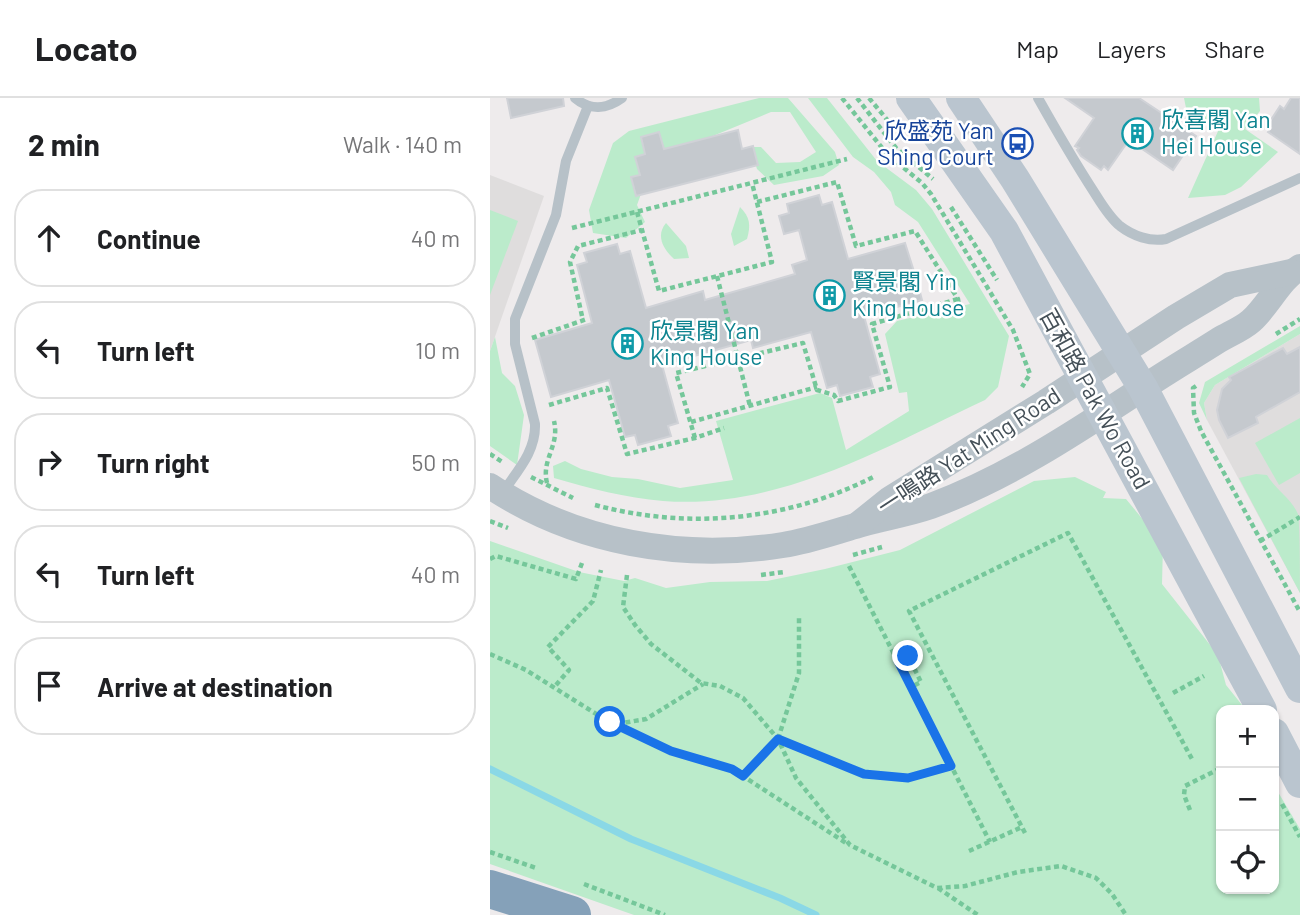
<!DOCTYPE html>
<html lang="en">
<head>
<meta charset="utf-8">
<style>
	:root { --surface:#fff; --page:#f2f2f2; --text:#202124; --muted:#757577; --line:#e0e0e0 }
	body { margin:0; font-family:Barlow,"Noto Sans TC",sans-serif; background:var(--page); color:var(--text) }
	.controls { position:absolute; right:21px; bottom:21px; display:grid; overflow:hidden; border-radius:14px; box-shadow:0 2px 5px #0004 }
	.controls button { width:63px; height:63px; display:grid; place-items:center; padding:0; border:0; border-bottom:2px solid var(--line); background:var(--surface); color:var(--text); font:35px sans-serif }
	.stop { position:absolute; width:21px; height:21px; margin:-16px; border:5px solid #1a73e8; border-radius:50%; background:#fff }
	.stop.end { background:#1a73e8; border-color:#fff; box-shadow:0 2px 7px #0008 }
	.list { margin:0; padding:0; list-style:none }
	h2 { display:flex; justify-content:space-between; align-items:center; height:91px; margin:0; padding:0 28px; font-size:30px }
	h2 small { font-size:23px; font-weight:400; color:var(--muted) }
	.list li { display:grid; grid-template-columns:46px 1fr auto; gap:21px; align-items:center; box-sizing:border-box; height:98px; margin:0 14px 14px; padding:0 14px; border:2px solid var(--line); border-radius:28px }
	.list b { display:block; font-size:26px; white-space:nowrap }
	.list em { font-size:23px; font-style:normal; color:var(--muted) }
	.icon { flex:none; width:38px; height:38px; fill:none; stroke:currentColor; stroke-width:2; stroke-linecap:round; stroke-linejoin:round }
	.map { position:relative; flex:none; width:810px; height:817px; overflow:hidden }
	header { display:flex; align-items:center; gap:42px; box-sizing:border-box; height:98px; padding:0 35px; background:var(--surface); border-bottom:2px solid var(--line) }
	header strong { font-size:33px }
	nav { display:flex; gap:38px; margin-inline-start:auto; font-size:24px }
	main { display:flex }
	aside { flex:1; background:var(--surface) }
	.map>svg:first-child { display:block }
	.education { fill:#dfdddd }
	.green { fill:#bbebcb }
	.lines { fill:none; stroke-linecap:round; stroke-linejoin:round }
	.stream { stroke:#8ad8e6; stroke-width:7 }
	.building { fill:#c5c9ce; stroke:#d0d2d7; stroke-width:2 }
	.path { stroke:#75c79a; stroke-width:4.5; stroke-dasharray:5 3.5; stroke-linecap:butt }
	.service { stroke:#b7c1c8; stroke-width:10 }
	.tertiary { stroke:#b7c1c8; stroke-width:26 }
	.secondary { stroke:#bac5cf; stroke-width:30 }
	.motorway { stroke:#85a1b9; stroke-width:38 }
	.route { stroke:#1a73e8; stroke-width:9 }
	.labels { text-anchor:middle; stroke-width:5; stroke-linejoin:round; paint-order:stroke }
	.culture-label { font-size:23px; fill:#0d838f; stroke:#fff; text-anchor:start }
	.transit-label { font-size:23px; fill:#164399; stroke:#fff; text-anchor:end }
	.street-label { font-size:23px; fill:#455058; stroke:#fff }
</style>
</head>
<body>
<header>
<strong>Locato</strong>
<nav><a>Map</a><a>Layers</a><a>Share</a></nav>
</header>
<main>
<aside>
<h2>2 min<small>Walk · 140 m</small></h2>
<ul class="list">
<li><svg class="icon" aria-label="ahead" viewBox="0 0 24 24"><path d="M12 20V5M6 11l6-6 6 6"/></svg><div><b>Continue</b></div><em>40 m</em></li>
<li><svg class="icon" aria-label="left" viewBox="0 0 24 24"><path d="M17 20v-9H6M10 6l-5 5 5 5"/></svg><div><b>Turn left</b></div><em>10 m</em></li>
<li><svg class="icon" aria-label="right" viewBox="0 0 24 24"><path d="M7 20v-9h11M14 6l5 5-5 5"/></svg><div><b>Turn right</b></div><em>50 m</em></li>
<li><svg class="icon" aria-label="left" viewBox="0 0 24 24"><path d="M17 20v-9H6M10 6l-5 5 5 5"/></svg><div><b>Turn left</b></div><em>40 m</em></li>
<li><svg class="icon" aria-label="arrive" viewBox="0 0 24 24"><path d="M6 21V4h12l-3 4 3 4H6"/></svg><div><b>Arrive at destination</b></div></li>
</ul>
</aside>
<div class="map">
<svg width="810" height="817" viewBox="0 0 810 817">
	<rect width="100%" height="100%" fill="#eeebec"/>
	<g class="education">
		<polygon points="0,77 54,98 0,253"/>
		<polygon points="810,236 810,495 717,322 714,305 725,287"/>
	</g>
	<g class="green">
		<polygon points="269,0 298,0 345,54 349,67 333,78 284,87 267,71 260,49 271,49 286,65 310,64 326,54 300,14 281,14 218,40 165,57 147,107 155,124 136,140 103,135 99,112 123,45 139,33"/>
		<path d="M 318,0 L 337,0 L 387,63 L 426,92 L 442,111 L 519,238 L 508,289 L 495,302 C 395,349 289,412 173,403 C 136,400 99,390 64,380 L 63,368 L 75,363 L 91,371 L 122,379 L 148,381 L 190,390 L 243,382 L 226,323 L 330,295 L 342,300 L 356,352 L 419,313 L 417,294 L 409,295 L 395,236 L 407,223 L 480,206 L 428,124 L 405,107 L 401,94 L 384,74 L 363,59 Z"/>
		<polygon points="694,0 769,0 770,13 755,31 788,54 751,89 735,97 698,100 729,31 698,20"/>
		<path d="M 250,109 C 260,119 261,127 257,141 L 244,148 L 241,136 Z"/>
		<polygon points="0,112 28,123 0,197"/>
		<path d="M 176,125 L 196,148 L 199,160 L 184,161 C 174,152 165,138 176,125 Z"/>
		<polygon points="810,228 810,236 725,287 714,305 717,322 709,305 715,284"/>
		<polygon points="5,239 12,275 25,288 34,317 27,367 0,348 0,253"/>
		<polygon points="810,320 810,375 789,387 765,345"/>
		<path d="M 766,376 L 777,377 C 786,392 801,400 808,416 C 810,428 810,479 810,495 L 749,380 Z"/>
		<polygon points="585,379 616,394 613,400 636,401 673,446 672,486 728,557 736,587 756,612 731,612 731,791 784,791 784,660 787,667 788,694 810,731 810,817 144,817 0,766 0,443 89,474 134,483 145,480 176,490 220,484 277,483 335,471 410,452 544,383"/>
	</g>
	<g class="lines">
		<polyline class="stream" points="0,671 141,741 290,800 326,817"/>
	</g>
	<g class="building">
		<polygon points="17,0 73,0 74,8 21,20"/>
		<polygon points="575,0 649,0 706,38 683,72 639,42 618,72 614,68 611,72 591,58 587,52 589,50 585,48 604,20"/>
		<polygon points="801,0 810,0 810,56 778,34 781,30 777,28 790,8 794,11"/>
		<polygon points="248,32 252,51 263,48 268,67 146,98 141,79 150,77 145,59 155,56 151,39 169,34 174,51"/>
		<polygon points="329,97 332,107 342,104 358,161 415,145 427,183 432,202 374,218 390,276 380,279 383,289 350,298 347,287 337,290 321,234 263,250 261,242 172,267 188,325 178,328 181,338 148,347 145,337 135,339 119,282 61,299 45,242 102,225 87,167 97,164 94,155 127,146 130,156 140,153 156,210 213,193 215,202 305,176 302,167 317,162 309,132 294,136 289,118 299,115 297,106"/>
		<polygon points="810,249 810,294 766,319 768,325 738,340 729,322 727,312 732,291 741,282 739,279 793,250 797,256"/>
	</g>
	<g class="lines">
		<g class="path">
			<polyline points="352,0 397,56 432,85 441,96 523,232 540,276 532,289"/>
			<polyline points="367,0 406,50 443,81"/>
			<polyline points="379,0 404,30"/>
			<polyline points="267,104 347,84 366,148 425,133 468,201 470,214"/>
			<polyline points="461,109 507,182"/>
			<polyline points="147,114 169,193 282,164 262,85"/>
			<polyline points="82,130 357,61"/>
			<polyline points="227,178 260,308"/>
			<polyline points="92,218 80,164 88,148 152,132"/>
			<polyline points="786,236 810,221"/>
			<polyline points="42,240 97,221"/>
			<polyline points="706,288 703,290 704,315 711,333 810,514"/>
			<polyline points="59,307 117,290 137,356 205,340 234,330"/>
			<polyline points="201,324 327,289"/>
			<polyline points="205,340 186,275 313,245 327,292 344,297 348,303 400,289 382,226 468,201"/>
			<polyline points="0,356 14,365"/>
			<polyline points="41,379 83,400"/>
			<path d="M 57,385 C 51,361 70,348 64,323"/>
			<path d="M 105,407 C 199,432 298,423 385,378"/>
			<polyline points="0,423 18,430"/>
			<polyline points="770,443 810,419"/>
			<polyline points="363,457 392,449"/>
			<polyline points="0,461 6,458 86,481 92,465"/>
			<polyline points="359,468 500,744"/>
			<polyline points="137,477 133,509 145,527 161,546 211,585 230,588 253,600 288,641 306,680 360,747 447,790 475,788 528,774 571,768 606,780 622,796 636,817"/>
			<polyline points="271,477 294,474"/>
			<polyline points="0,556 36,572 119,624 181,653 242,671 356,745"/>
			<polyline points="408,563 418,558 431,584 421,589"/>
			<polyline points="66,587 79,572 58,549 103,503 111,472"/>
			<polyline points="683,595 714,578"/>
			<polyline points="127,626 156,621 213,586"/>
			<polyline points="289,641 374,676 418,680 461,668"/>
			<polyline points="253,678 288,641 309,575 309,520"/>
			<polyline points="792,706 810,739"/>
			<polyline points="700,712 694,697 695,688 727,672"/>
			<polyline points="535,735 419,513 578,435 702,661"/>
			<polyline points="479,753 532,729"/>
			<polyline points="0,754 46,770"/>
			<polyline points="94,786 175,817"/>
			<polyline points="448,790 488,817"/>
		</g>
		<g class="service">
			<path d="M 85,0 C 100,13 117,11 132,0"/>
			<path d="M 548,0 C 566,32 584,63 604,94 C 611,105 619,119 630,128 C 643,138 660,144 676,141 L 810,80"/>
			<path d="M 13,394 C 28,372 46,353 45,326 L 25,246 L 25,221 L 66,117 L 76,63 L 98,8"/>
		</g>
		<g class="tertiary">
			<path d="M 0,388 C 86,445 192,463 293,447 C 318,443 341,435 365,428 C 390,420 415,417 441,408 C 517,380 586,334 653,290 C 678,273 704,258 729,242 C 739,236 752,231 761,223 C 779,207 789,182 810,169"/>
			<polyline points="370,425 400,401 556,304 686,219 740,187 801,174"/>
		</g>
		<g class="secondary">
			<polyline points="421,0 514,133 772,612"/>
			<polyline points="471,0 525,81 653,290 810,590"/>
			<polyline points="784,635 810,685"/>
		</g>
		<polyline class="motorway" points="0,791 82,817"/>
	</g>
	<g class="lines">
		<polyline class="route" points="120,624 181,653 242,671 253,678 288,641 374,676 418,680 461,668 408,563 418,558"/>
	</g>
	<defs>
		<symbol id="building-ring" viewBox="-11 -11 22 22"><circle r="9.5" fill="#fff" stroke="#0f9aa8" stroke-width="1.5"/><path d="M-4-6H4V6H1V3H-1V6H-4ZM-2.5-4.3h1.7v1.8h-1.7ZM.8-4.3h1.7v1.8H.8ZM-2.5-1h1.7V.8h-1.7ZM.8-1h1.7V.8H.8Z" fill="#0f9aa8"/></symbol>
		<symbol id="bus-ring" viewBox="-11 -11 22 22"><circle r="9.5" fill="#fff" stroke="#1a4fb4" stroke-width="1.5"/><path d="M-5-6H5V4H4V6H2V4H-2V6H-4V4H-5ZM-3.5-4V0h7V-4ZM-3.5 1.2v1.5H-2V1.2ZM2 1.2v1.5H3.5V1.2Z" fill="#1a4fb4"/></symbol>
	</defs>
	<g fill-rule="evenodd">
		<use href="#building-ring" x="630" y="18" width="35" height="35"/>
		<use href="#bus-ring" x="510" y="28" width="35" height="35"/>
		<use href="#building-ring" x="322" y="180" width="35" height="35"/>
		<use href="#building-ring" x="120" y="228" width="35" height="35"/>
	</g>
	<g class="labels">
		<g class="culture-label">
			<text x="671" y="30">欣喜閣 Yan<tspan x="671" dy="26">Hei House</tspan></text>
			<text x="362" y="192">賢景閣 Yin<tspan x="362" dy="26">King House</tspan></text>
			<text x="160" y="241">欣景閣 Yan<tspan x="160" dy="26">King House</tspan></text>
		</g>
		<g class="transit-label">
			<text x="504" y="41">欣盛苑 Yan<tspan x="504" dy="26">Shing Court</tspan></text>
		</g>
		<g class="street-label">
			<text transform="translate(605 301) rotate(61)" y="8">百和路 Pak Wo Road</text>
			<text transform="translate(479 353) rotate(-33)" y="8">一鳴路 Yat Ming Road</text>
		</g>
	</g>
</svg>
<div class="controls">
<button>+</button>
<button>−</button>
<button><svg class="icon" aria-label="locate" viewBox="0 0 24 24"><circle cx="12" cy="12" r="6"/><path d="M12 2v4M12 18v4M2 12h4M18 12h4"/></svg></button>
</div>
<div class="stop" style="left:120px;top:624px"></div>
<div class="stop end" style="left:418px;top:558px"></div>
</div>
</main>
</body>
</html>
